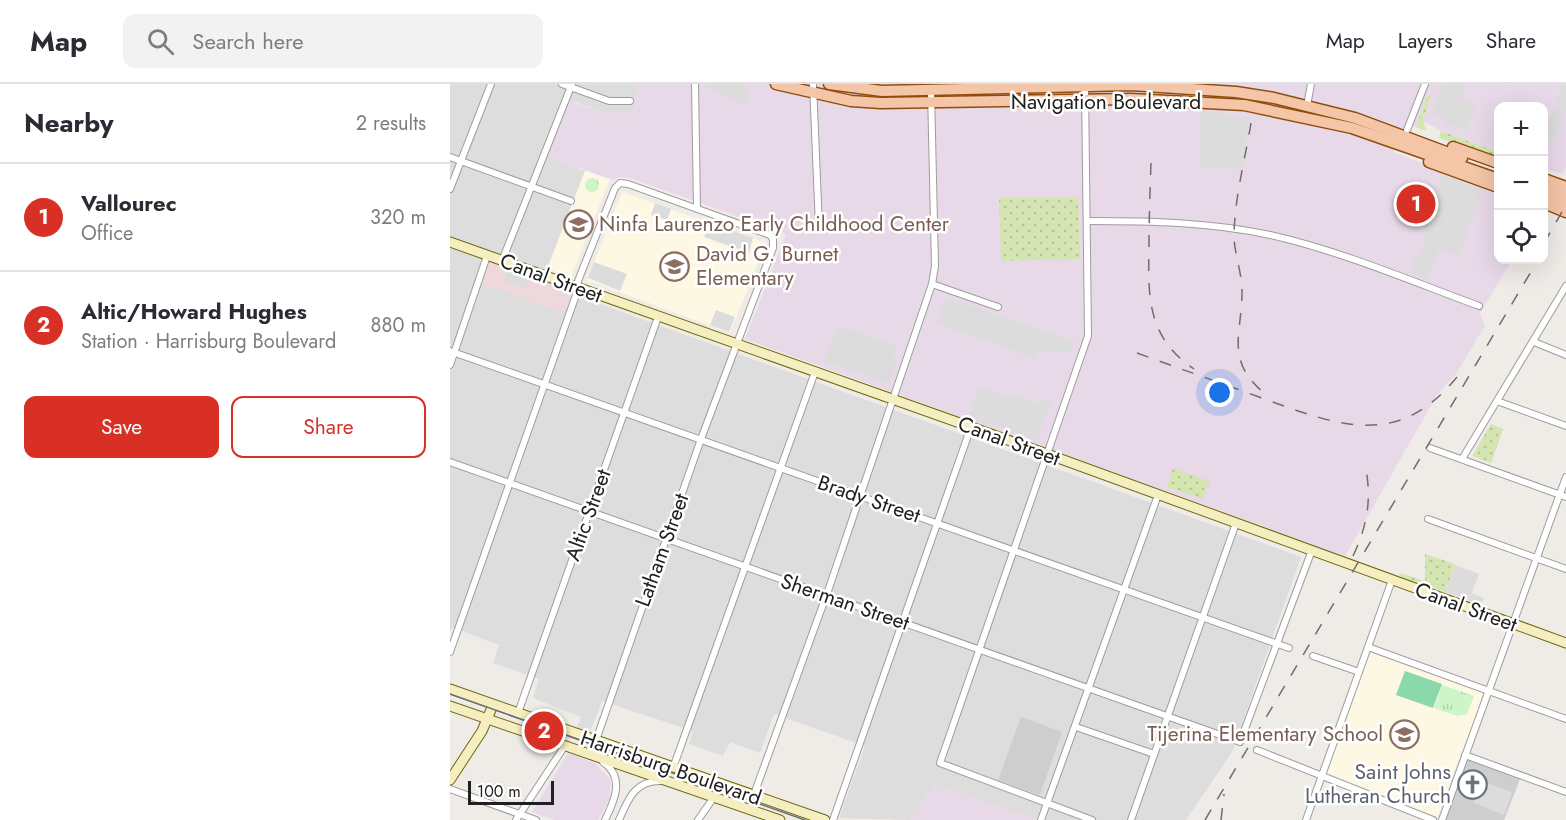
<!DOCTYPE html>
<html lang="en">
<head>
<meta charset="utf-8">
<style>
	:root { --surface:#fff; --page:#f2f2f3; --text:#2b2b33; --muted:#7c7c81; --line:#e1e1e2; --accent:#d93025 }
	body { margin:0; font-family:Jost,sans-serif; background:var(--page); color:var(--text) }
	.controls { position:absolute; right:18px; top:18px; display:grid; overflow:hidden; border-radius:12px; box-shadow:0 6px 24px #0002 }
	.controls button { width:54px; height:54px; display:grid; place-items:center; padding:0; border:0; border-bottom:2px solid var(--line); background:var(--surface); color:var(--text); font:30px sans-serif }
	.scale { position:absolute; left:18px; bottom:15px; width:86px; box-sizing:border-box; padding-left:6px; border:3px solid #202020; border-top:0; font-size:16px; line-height:21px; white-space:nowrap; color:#202020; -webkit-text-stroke:4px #fff; paint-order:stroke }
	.you { position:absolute; left:770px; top:309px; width:21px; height:21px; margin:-15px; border:4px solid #fff; border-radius:50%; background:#1a73e8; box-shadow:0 0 0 9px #1a73e833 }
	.badge { display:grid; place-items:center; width:39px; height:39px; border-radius:50%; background:var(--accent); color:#fff; font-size:20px; font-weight:700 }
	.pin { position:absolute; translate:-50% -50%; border:3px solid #fff; box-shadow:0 2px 6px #0006 }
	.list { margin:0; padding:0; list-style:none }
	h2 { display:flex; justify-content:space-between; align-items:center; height:78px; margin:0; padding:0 24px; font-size:26px }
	h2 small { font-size:20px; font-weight:400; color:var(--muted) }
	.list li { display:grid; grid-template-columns:39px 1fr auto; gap:18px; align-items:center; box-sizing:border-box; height:108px; padding:0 24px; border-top:2px solid var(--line) }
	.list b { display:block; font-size:22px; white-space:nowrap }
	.list p { margin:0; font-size:20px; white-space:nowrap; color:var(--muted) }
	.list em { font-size:20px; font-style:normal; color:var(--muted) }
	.actions { display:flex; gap:12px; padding:18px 24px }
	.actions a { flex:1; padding:14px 0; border:2px solid var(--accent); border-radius:12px; text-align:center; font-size:21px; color:var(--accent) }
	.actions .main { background:var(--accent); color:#fff }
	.icon { flex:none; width:33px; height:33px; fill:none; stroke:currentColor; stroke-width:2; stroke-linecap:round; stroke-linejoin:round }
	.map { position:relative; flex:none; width:1116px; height:736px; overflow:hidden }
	header { display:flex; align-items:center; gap:36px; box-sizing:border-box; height:84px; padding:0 30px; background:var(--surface); border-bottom:2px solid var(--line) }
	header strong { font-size:28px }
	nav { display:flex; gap:33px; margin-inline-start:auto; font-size:21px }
	.search { width:420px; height:54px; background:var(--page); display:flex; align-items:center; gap:15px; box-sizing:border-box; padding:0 21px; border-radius:12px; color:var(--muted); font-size:22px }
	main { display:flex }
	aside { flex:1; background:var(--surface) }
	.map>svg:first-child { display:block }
	.residential { fill:#dedddd }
	.commercial { fill:#efd8db }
	.industrial { fill:#e8d9e8 }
	.education { fill:#fcf8e3 }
	.religious { fill:#cecece }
	.grass { fill:url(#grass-dots) }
	.park { fill:url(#park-tufts) }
	.pitch { fill:#8cd8ad }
	.parking { fill:#dcdcdc }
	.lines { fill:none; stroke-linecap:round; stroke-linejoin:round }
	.street-casing { stroke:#9d9d9d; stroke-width:8 }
	.secondary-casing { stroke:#6f680e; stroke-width:11 }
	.primary-casing { stroke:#8f4d0d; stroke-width:13 }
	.street { stroke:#fff; stroke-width:6 }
	.secondary { stroke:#f5eec0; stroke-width:9 }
	.primary { stroke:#f4c5a7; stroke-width:10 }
	.tram { stroke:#6e6e6e; stroke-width:1.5 }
	.rail { stroke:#6e6e6e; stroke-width:1.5; stroke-dasharray:12 12; stroke-linecap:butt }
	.labels { text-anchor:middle; stroke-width:5; stroke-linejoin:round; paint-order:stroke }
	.street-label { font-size:21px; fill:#202020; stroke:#fff }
	.education-label { font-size:21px; fill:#785e54; stroke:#fff; text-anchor:start }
	.worship-label { font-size:21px; fill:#5b616d; stroke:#fff; text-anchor:end }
</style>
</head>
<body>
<header>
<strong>Map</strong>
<div class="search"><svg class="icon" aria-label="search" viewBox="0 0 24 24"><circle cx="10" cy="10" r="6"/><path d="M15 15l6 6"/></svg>Search here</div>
<nav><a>Map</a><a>Layers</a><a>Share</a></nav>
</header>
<main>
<aside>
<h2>Nearby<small>2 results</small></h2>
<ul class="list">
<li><span class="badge">1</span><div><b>Vallourec</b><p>Office</p></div><em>320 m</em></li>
<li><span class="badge">2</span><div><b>Altic/Howard Hughes</b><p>Station · Harrisburg Boulevard</p></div><em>880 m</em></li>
</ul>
<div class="actions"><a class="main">Save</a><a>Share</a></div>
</aside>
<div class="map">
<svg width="1116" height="736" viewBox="0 0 1116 736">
	<defs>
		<pattern id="grass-dots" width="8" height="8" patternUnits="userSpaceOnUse" patternTransform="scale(1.5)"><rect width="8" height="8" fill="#d4e5b1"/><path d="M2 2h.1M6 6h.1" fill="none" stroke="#b6c498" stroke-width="1.8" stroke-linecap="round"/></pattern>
		<pattern id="park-tufts" width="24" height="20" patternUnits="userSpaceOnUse" patternTransform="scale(1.5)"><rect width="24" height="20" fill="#cdf5c8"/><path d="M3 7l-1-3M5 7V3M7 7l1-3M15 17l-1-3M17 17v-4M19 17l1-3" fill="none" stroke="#b0d2ac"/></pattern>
	</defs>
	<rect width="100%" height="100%" fill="#efebe7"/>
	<polygon class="residential" points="0,0 187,0 183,29 158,30 126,18 99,73 135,87 92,199 851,473 782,668 736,736 586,736 484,701 460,736 389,734 415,662 324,630 310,669 280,658 273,672 239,660 243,647 152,617 138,653 125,648 131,633 83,614 89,595 43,579 49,561 2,543 0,548"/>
	<polygon class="commercial" points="39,177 125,208 117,230 31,199"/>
	<g class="industrial">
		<polygon points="187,0 1116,0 1116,84 1112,90 1094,84 1094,22 1048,22 1048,68 991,47 973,37 981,12 977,11 966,43 956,40 943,68 1048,109 1048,176 1062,176 1030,229 1035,242 1006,290 987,311 895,472 295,255 336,150 180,94 169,93 163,96 98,73 120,17 158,30 183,29"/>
		<polygon points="118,669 145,679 161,696 159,716 148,736 104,736 82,728"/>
		<polygon points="484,701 586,736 460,736"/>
	</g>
	<g class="education">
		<polygon points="135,87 160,95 121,193 97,185"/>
		<polygon points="172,108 316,159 280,249 137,196"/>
		<polygon points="919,568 1034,609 987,734 876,691"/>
	</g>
	<g class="religious">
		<polygon points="571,633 612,648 590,711 548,696"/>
		<polygon points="1017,675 1070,695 1054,736 995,736"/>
	</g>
	<g class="grass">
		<polygon points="977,11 981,12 973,37 977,47 966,43"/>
		<polygon points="991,47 1048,68 1048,76 989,54"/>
		<polygon points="628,113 630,175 551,177 549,114"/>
		<polygon points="1041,340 1053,345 1041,379 1022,372"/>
		<polygon points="723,384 759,397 753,415 717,403"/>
		<polygon points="975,470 1005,480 995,508 949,492 950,489 975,497"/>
	</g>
	<g class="park">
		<circle cx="142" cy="101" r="7"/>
		<polygon points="992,601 1024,612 1017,630 1007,632 984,624"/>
	</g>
	<polygon class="pitch" points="955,587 992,600 983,624 946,611"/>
	<g class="parking">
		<polygon points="298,0 297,22 254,1 255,0"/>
		<polygon points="992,0 1017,0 1012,15 1026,20 1017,47 993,39 995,34 982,29"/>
		<polygon points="1113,0 1116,0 1116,31 1105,53 1095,49"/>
		<polygon points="751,27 800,33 792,85 750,84"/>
		<polygon points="993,91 1033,105 1009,174 993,165 989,166 978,195 960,189 965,173 969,174 977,154 974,152 976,146 973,145"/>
		<polygon points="205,119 221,125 217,136 201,131"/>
		<polygon points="260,139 303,154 299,169 254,153"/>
		<polygon points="144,178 177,190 170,207 138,194"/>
		<polygon points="57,187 79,195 76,205 54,197"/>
		<polygon points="496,213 625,258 622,267 588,268 586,275 487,239"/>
		<polygon points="266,226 285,233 279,248 260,241"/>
		<polygon points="394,243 447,262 443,274 448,277 439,300 374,277 386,245 392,247"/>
		<polygon points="530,303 560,314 562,310 591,320 593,315 601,318 587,356 538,339 536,342 518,336"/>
		<polygon points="1005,481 1029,490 1022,509 1034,514 1031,521 995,508"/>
		<polygon points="1032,697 1062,708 1054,731 1024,719"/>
	</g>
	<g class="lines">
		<defs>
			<g id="street">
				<polyline points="112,0 159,17 180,17"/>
				<polyline points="245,0 247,125"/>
				<polyline points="363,0 369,143"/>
				<polyline points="635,2 638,252 490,679 642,736"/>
				<polyline points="857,22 861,0"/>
				<polyline points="957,46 975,0"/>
				<polyline points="0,73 121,117"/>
				<polyline points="0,105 41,0"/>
				<path d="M 637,137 C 699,137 760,138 820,151 C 891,167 961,197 1029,222"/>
				<polyline points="52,177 122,0"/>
				<polyline points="482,200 548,223"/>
				<polyline points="1084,258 1116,271"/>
				<polyline points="0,267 839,564"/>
				<polyline points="0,281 37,172"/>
				<polyline points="1047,317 1116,342"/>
				<polyline points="980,364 1116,413"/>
				<polyline points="1012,375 1116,202"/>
				<polyline points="0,378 790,658 862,466"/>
				<polyline points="978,435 1116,485"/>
				<polyline points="918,563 1116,635"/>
				<polyline points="0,568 126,211 128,197 165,104 170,99 178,100 320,151 323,155 323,164 251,355 144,662 138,671"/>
				<polyline points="863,572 909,588"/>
				<polyline points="68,629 208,233"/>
				<polyline points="626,643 704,670"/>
				<polyline points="807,666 983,736"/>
				<polyline points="1015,671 1116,708"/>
				<path d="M 153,678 C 175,693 165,716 155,736"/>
				<polyline points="223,684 365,288"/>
				<polyline points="0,705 86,736"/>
				<polyline points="303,713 379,504 482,200 485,182 481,7"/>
				<polyline points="66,736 114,663"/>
				<path d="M 169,736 C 178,716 184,697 210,697"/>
				<polyline points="248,736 264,713"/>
				<polyline points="383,736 521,343"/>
				<polyline points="591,736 708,411"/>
				<polyline points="681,736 786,439"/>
				<polyline points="856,736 942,496"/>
				<polyline points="992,736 1116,393"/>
			</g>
			<g id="secondary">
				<polyline points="0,158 597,370 1116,559"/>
				<polyline points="0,605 375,736"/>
				<polyline points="0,622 330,736"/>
				<polyline points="0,696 32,647 43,621"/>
			</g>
			<g id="primary">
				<polyline points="326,0 401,17 431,19 681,15 794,21 902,44 1048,95"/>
				<polyline points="379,0 432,7 681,1 786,8 824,14 905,34 1012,74"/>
				<polyline points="1003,63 1048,79"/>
				<polyline points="979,78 1048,103"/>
				<polyline points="1094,95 1116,103"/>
				<polyline points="1094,103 1116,111"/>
				<polyline points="1094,111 1116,119"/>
				<polyline points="1094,119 1116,128"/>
			</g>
		</defs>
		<use href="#street" class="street-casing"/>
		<use href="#secondary" class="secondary-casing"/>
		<use href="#primary" class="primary-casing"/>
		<use href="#street" class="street"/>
		<use href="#secondary" class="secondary"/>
		<use href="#primary" class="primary"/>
		<polyline class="tram" points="0,610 355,736"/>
		<g class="rail">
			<path d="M 801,39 C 795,76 784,116 784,154 C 785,171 791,187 792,204 C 793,251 772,277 819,313"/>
			<path d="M 701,79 C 700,107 699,135 699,162 C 698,214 697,253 744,285"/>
			<polyline points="1094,159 1116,121"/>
			<path d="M 687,269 C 728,284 768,298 809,313 C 892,343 952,368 1014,284"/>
			<path d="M 903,472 C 918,440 922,414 915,380"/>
			<polyline points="755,736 1088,176"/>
			<polyline points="771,736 774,710"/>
		</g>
	</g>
	<defs>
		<symbol id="school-ring" viewBox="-11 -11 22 22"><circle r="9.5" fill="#fff" stroke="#8d6e63" stroke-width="1.5"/><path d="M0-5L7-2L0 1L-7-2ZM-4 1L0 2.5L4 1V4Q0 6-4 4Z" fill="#8d6e63"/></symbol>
		<symbol id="church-ring" viewBox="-11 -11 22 22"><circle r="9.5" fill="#fff" stroke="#6b7280" stroke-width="1.5"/><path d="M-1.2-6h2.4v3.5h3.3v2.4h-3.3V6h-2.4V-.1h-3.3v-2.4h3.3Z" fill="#6b7280"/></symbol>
	</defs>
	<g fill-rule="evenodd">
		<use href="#school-ring" x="112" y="124" width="33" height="33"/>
		<use href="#school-ring" x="208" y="166" width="33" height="33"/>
		<use href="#school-ring" x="938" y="634" width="33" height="33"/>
		<use href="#church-ring" x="1006" y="684" width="33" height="33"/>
	</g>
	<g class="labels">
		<g class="street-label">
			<text x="656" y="25">Navigation Boulevard</text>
			<text transform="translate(101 194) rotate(20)" y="7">Canal Street</text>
			<text transform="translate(559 357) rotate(20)" y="7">Canal Street</text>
			<text transform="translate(419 415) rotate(19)" y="7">Brady Street</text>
			<text transform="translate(138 431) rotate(-70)" y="7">Altic Street</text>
			<text transform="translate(212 466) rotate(-70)" y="7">Latham Street</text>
			<text transform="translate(395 518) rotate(19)" y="7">Sherman Street</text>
			<text transform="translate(1016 523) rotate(20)" y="7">Canal Street</text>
			<text transform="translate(221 684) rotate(19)" y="7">Harrisburg Boulevard</text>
		</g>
		<g class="education-label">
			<text x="149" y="147">Ninfa Laurenzo Early Childhood Center</text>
			<text x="246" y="177">David G. Burnet<tspan x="246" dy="24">Elementary</tspan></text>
			<text x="933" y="657" text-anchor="end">Tijerina Elementary School</text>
		</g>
		<g class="worship-label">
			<text x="1001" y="695">Saint Johns<tspan x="1001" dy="24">Lutheran Church</tspan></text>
		</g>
	</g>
</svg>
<div class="controls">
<button>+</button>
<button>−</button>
<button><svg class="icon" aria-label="locate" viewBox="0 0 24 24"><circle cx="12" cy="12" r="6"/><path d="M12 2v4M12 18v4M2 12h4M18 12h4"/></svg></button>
</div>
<div class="scale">100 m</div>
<div class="you"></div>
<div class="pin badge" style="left:966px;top:120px">1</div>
<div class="pin badge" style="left:94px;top:647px">2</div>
</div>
</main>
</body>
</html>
